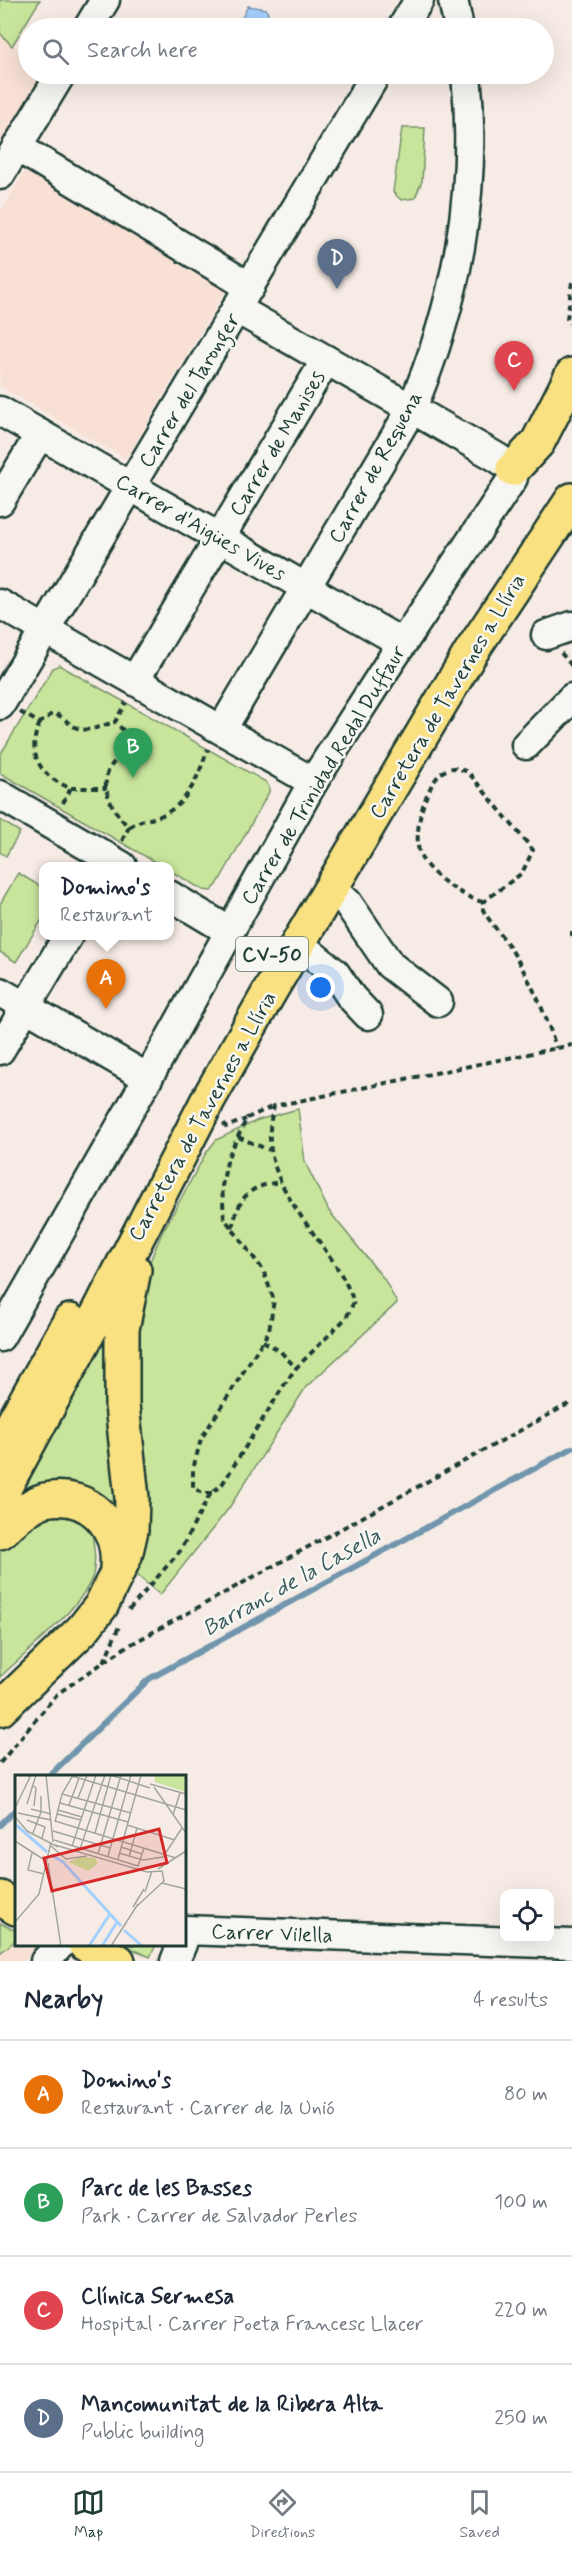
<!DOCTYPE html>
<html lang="en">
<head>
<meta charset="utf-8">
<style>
	:root { --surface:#fff; --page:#f6f6f7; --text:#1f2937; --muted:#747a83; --line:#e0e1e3; --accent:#1f3d34 }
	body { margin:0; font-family:Mynerve,sans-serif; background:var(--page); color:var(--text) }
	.controls { position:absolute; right:18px; bottom:18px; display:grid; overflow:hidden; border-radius:12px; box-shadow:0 6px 24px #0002 }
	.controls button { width:54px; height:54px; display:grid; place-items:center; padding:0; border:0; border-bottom:2px solid var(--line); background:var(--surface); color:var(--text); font:30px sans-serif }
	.you { position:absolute; left:321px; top:988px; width:21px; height:21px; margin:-15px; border:4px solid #fff; border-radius:50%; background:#1a73e8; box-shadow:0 0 0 9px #1a73e833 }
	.badge { display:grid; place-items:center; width:39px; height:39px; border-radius:50%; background:var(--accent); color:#fff; font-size:20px; font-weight:700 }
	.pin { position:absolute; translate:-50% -50px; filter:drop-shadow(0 2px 3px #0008) }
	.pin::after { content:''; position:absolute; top:32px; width:21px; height:18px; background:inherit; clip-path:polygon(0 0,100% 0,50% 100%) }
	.popup { position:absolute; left:39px; top:862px; width:135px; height:78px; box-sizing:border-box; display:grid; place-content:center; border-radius:12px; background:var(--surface); filter:drop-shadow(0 2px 4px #0005); font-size:20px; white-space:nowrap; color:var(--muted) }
	.popup b { font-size:22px; color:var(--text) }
	.popup::after { content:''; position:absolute; left:50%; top:100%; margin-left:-12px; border:12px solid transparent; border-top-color:var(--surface) }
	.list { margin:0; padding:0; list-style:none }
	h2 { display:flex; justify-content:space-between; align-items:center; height:78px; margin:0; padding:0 24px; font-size:26px }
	h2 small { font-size:20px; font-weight:400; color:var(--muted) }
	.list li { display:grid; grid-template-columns:39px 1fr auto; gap:18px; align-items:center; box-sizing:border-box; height:108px; padding:0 24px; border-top:2px solid var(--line) }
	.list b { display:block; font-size:22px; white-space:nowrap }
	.list p { margin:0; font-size:20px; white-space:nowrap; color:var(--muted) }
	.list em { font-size:20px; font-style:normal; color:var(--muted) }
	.icon { flex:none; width:33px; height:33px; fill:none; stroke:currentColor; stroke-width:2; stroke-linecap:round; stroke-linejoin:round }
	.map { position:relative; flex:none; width:572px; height:1961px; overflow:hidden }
	.search { position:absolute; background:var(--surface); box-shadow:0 6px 24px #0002; left:18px; right:18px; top:18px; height:66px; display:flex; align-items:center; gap:15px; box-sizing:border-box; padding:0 21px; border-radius:33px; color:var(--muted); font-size:22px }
	.sheet { height:510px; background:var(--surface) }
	nav { display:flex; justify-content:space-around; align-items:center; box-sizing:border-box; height:84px; border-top:2px solid var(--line); background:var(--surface); font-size:16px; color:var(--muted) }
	nav a { display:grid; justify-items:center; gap:3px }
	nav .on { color:var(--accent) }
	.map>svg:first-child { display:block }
	.built { fill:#f8e0d5 }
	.green { fill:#c9e59c; stroke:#749168; stroke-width:1.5 }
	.water { fill:#a4d0fe; stroke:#6f95ad; stroke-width:1.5 }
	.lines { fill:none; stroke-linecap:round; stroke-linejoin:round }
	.stream { stroke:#6f95ad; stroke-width:6 }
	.minor-casing { stroke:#1f3d34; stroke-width:33 }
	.major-casing { stroke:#1f3d34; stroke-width:38 }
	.path { stroke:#1f3d34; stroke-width:4; stroke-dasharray:6 4.5; stroke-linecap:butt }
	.minor { stroke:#f6f6f2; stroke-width:28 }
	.major { stroke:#f9e181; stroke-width:33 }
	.labels { text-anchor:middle; stroke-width:5; stroke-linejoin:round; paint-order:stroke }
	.shield { fill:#f6f6f2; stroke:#60746d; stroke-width:1.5 }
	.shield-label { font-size:20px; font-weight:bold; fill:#1f3d34 }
	.street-label { font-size:21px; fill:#1f3d34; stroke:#f6f6f2 }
	.water-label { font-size:22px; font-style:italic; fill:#3a5a5c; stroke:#f6f6f2 }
	.inset-river { fill:none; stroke:#a4d0fe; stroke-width:3 }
	.inset-road { fill:none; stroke:#a1a69e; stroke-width:1.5 }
	.view { fill:#d62828; fill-opacity:0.15; stroke:#d62828; stroke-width:3 }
	.inset-edge { fill:none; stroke:#1f3d34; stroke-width:3 }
</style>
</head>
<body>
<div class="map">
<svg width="572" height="1961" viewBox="0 0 572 1961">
	<rect width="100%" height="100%" fill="#f7ece5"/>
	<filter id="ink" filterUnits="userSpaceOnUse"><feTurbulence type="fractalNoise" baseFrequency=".0167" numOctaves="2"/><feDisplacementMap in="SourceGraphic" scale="12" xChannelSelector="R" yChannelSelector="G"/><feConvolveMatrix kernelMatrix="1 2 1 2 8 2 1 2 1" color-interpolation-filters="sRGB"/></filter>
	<g filter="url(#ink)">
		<g class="built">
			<polygon points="0,33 28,60 28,74 44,74 0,147"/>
			<polygon points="26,169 227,287 126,459 0,386 0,213"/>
			<polygon points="0,1923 16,1931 16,1944 42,1945 24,1961 0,1961"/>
		</g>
		<g class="green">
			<polygon points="0,0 40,0 12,46 0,33"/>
			<polygon points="402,128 425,128 422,181 415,198 401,200 393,192"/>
			<polygon points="59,665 266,782 269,787 269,792 217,885 211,891 203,890 169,870 169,866 162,866 0,773 0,755 53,668"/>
			<polygon points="0,820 20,832 6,856 0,852"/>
			<polygon points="18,873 43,888 43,918 16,962 0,952 0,904"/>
			<polygon points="298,1109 305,1162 329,1211 384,1279 397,1303 306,1387 229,1508 160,1595 137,1575 149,1526 133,1368 146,1271 161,1235 206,1153 216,1140 258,1120"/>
			<polygon points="107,1311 117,1490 115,1514 6,1501"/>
			<path d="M 70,1512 L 91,1527 C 93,1542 97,1559 93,1574 C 87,1603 23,1655 0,1677 L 0,1545 L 41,1514 Z"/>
			<polygon points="0,1923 16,1931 16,1940 0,1953"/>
			<polygon points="124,1945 156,1945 150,1957"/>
		</g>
		<polygon class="water" points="248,6 266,9 273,28 237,28"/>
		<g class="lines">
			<g class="stream">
				<polyline points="49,1776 149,1679 572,1448"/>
				<polyline points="0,1825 16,1809"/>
			</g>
			<defs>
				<g id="minor">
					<polyline points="453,0 459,28"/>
					<polyline points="88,28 105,0"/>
					<polyline points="402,28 419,0"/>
					<polyline points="17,147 250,287"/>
					<polyline points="0,175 61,74"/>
					<polyline points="0,411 402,643"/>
					<polyline points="0,501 40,434"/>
					<polyline points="0,604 313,782"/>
					<polyline points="546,635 572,626"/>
					<polyline points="135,680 326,360"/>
					<polyline points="0,705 376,74"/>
					<path d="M 222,729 L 411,410 C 457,304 478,189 466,74"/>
					<polyline points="526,745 572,698"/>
					<polyline points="0,795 122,866"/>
					<polyline points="331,891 347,902 390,965 438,1002"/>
					<polyline points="169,895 229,931"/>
					<polyline points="299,944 335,973 351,997 368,1015"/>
					<polyline points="0,992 148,1078"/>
					<polyline points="0,1050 68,936"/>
					<polyline points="0,1337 148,1078 313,782 386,668 513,478 513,469 498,458 237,309"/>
					<polyline points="184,1930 572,1944"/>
					<polyline points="45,1961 61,1944"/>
					<polyline points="175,1961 182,1944"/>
				</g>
				<g id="major">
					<polyline points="513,469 538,442 572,375"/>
					<polyline points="0,1447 70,1321"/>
					<polyline points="0,1496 85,1339 209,1098 270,991 471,652 572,500"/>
					<path d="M 0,1532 C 12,1521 29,1504 45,1500 C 89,1491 121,1526 117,1567"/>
					<polyline points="0,1709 82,1630 101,1606 125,1556 131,1530 132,1498 122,1405 122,1329 134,1270"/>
					<polyline points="0,1898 16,1908"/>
					<polyline points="85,1944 118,1961"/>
				</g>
			</defs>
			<use href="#minor" class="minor-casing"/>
			<use href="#major" class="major-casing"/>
			<g class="path">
				<polyline points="572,282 567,319 572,325"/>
				<polyline points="561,653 572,666"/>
				<path d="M 20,712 L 40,723 L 52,714 C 63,714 67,724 77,728 C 88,733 103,725 115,722"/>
				<path d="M 40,723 C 25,753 41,778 71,788 L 62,805"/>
				<polyline points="71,788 107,788"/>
				<path d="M 129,827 C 143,818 147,821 160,816 C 189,804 198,776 208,749"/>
				<path d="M 122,841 L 129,827 C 112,811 94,781 116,760 C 123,754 130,755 135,747 L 134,741 L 115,722 L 126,702"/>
				<path d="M 483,902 C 464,898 430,875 421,857 C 411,837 425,780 446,770 C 454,766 460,769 468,772 L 533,850 L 522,873 L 483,902 L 483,910 C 491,924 502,935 511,949 C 530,980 546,1013 556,1048"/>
				<polyline points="572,931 572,936"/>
				<polyline points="224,1123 226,1127 246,1119"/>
				<polyline points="238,1137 269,1150"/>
				<path d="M 232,1228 C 240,1196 248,1186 281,1182"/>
				<polyline points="263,1341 280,1351 296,1368"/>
				<polyline points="212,1493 202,1493 193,1487 193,1469 201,1439 269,1331 274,1300 263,1270 224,1218 222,1186 228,1157 247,1118 274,1106"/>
				<path d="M 129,1610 L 180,1551 L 209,1496 L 223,1483 L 286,1382 L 296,1368 L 346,1318 L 354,1302 C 330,1234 251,1188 274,1106 L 572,1045"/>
				<polyline points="104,1662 120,1624"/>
				<polyline points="0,1763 57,1694 126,1647 572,1402"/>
			</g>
			<use href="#minor" class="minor"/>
			<use href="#major" class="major"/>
		</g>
	</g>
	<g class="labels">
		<rect class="shield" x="236" y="937" width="72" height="34" rx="4.5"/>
		<g class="shield-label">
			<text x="272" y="961">CV-50</text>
		</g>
		<g class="street-label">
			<text transform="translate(189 390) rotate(-59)" y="7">Carrer del Taronger</text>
			<text transform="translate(277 443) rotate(-59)" y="7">Carrer de Manises</text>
			<text transform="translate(375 467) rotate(-61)" y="7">Carrer de Requena</text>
			<text transform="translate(201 527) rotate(30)" y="7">Carrer d'Aigües Vives</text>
			<text transform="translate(447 696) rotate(-59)" y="7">Carretera de Tavernes a Llíria</text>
			<text transform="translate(323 775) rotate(-59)" y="7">Carrer de Trinidad Redal Duffaur</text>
			<text transform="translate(202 1116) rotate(-61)" y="7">Carretera de Tavernes a Llíria</text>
			<text transform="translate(272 1933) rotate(2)" y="7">Carrer Vilella</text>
		</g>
		<g class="water-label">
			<text transform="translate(291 1581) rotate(-29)" y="8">Barranc de la Casella</text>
		</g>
	</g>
	<g transform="translate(15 1775)">
		<rect width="171" height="171" fill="#f7ece5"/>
		<path d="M 139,0 L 171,0 L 171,17 L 140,7 ZM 66,82 L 80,83 L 83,88 L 73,96 L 53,87 Z" fill="#c9e59c"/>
		<path class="inset-river" d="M 0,49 L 32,77M 36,80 L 48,87 L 106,151M 109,155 L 127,171M 74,171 L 95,139M 87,171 L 102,147"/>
		<path class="inset-road" d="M 31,0 L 38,67M 96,0 L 135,13M 57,1 L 171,35M 135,9 L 171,19M 17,10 L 21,13 L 19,31M 139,12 L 171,58M 47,19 L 116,38M 63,23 L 72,0M 45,28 L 113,47M 12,29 L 21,0M 54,30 L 64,3M 1,31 L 15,2 L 12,0M 16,34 L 36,39M 43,35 L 67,42M 3,38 L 36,45M 42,39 L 66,45M 158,40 L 165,18M 0,42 L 13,57M 12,45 L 30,52 L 27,63M 40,46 L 161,83M 40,47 L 47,19 L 58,0M 112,50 L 160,65M 12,56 L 43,72M 38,56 L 95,73M 18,58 L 26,37 L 26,21M 80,58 L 96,0M 39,65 L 123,91 L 129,73M 0,66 L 31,86M 40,70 L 132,97 L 147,96 L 149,106 L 122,131M 36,71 L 51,84 L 72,81M 57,71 L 81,0M 106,72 L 127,79M 65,74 L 90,0M 17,78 L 13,95 L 29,99M 104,78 L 128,85 L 148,82 L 167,53M 83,79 L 106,0M 93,81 L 116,0M 114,82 L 122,53M 103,84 L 126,0M 33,88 L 46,171M 143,94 L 171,76M 147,108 L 171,114M 130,117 L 137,96M 118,132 L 129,114M 0,147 L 24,119 L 36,67M 96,171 L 123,129"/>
		<path class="view" d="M 144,54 L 152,88 L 37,116 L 29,83 Z"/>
		<rect width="171" height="171" class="inset-edge"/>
	</g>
</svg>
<div class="controls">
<button><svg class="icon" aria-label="locate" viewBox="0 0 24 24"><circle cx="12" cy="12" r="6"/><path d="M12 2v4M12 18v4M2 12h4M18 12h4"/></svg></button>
</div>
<div class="you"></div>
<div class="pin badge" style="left:106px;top:1009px;background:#e8710a">A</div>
<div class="popup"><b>Domino's</b>Restaurant</div>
<div class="pin badge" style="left:133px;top:778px;background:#2e9e5b">B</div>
<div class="pin badge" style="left:514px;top:391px;background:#e0444e">C</div>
<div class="pin badge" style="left:337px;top:289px;background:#5c6f8a">D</div>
<div class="search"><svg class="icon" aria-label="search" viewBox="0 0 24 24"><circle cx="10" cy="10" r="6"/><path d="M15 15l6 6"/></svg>Search here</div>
</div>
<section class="sheet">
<h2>Nearby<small>4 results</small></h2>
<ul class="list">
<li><span class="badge" style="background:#e8710a">A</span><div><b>Domino's</b><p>Restaurant · Carrer de la Unió</p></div><em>80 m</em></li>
<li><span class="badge" style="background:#2e9e5b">B</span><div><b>Parc de les Basses</b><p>Park · Carrer de Salvador Perles</p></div><em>100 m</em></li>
<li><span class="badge" style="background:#e0444e">C</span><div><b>Clínica Sermesa</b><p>Hospital · Carrer Poeta Francesc Llacer</p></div><em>220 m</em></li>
<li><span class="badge" style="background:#5c6f8a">D</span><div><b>Mancomunitat de la Ribera Alta</b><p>Public building</p></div><em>250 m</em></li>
</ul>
</section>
<nav>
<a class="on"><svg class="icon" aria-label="map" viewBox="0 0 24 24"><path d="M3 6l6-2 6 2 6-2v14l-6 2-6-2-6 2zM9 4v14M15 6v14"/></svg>Map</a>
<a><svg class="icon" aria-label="directions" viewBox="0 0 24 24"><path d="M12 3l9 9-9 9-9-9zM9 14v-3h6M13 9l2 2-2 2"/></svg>Directions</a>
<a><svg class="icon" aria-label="saved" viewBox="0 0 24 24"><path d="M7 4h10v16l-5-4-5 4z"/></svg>Saved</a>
</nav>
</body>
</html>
